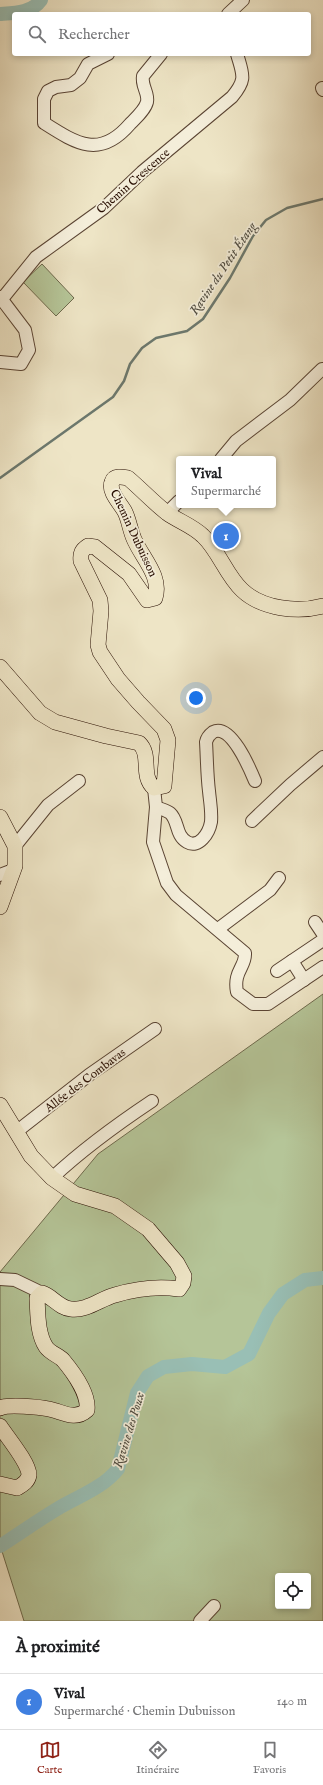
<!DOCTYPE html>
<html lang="fr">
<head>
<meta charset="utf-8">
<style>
	:root { --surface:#fff; --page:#f2f2f2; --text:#202124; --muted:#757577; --line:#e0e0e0; --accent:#8f2418 }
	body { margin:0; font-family:"IM FELL English",serif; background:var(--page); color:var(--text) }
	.controls { position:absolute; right:12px; bottom:12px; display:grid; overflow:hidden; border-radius:4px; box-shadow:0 2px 6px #0003 }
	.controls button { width:36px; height:36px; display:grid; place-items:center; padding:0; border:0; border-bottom:1px solid var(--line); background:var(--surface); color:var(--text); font:20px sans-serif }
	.you { position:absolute; left:196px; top:698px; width:14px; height:14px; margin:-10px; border:3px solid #fff; border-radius:50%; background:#1a73e8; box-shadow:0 0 0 6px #1a73e833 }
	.badge { display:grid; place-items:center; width:26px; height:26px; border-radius:50%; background:var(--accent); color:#fff; font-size:13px; font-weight:700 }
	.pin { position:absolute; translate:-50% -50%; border:2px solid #fff; box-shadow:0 1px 4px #0006 }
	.popup { position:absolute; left:176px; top:456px; width:100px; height:52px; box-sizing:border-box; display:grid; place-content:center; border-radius:4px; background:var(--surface); filter:drop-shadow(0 1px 3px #0005); font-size:13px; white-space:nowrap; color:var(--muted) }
	.popup b { font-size:15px; color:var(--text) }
	.popup::after { content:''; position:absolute; left:50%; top:100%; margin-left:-8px; border:8px solid transparent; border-top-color:var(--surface) }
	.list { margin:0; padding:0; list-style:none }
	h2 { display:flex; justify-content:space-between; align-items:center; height:52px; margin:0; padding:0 16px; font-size:17px }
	h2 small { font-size:13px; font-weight:400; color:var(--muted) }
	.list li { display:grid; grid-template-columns:26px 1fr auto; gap:12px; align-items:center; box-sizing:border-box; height:56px; padding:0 16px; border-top:1px solid var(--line) }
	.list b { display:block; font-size:15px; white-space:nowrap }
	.list p { margin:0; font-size:13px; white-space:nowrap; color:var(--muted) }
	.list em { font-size:13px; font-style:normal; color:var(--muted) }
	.icon { flex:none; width:22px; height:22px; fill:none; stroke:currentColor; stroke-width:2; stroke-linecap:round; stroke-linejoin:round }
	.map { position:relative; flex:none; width:323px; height:1621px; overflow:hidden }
	.search { position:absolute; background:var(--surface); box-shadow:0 2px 6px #0003; left:12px; right:12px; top:12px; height:44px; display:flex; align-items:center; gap:10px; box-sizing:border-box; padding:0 14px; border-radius:4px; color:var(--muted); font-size:15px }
	.sheet { height:108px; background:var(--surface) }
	nav { display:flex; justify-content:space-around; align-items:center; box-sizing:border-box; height:56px; border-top:1px solid var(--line); background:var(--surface); font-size:11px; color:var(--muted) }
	nav a { display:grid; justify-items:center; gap:2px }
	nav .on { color:var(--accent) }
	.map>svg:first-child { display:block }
	.green { fill:#b5c598; stroke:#6e6a4d; fill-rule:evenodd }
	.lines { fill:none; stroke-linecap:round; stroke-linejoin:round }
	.stream { stroke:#6c786d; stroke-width:2.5 }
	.river { stroke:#99bfb5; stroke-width:14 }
	.minor-casing { stroke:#5a4433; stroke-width:14 }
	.major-casing { stroke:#280e02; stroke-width:16 }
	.minor { stroke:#f4eeda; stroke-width:12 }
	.major { stroke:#eee5c6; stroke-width:15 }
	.labels { text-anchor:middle; stroke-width:3.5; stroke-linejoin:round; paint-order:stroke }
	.street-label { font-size:12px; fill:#280e02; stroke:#f4eeda }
	.water-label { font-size:13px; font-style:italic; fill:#504c41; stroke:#f4eeda }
</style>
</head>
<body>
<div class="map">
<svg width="323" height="1621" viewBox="0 0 323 1621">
	<rect width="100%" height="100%" fill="#eee5c6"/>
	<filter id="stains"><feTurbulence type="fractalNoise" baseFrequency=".005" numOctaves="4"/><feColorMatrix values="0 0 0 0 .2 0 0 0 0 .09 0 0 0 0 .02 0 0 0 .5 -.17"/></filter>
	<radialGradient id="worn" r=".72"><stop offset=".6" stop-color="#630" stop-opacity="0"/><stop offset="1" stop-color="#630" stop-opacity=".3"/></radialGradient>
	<g class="green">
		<polygon points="42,264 74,298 56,316 23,282"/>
		<path d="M 323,994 L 323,1621 L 24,1621 L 0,1545 L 0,1272 L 98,1154 ZM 278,1576 L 308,1576 L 308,1606 L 278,1606 Z"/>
	</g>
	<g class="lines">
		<polyline class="stream" points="0,478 113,397 124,381 130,364 142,348 156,338 187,331 203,319 230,278 253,236 266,220 287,208 323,199"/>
		<g class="river">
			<path d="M 0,14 C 14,13 32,13 41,0"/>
			<path d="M 0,1546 C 19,1534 37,1521 57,1509 C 77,1497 103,1488 118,1469 L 137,1393 L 148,1376 L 164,1367 L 192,1364 L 225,1367 L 249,1354 L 269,1313 L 283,1294 L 305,1280 L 323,1278"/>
		</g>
		<defs>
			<g id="minor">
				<polyline points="228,14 243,0"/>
				<path d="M 108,54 L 88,64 L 80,78 L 71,85 L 56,87 L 48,91 L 44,99 L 44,123 C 77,144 100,159 130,124 C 136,118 145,110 147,102 C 149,93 141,86 143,76 L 161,54"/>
				<polyline points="322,88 323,90"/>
				<polyline points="0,297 25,330 29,350 21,364 0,362"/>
				<path d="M 2,299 L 36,257 L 104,208 L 142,172 L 232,97 C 247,79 243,75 237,54"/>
				<polyline points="221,459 236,441 290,400 322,369"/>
				<polyline points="167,513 179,501"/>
				<path d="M 154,788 L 156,807 L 153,842 L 167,883 L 176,895 L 245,953 C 246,967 233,971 237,992 L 253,1004 L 268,1004 L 323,967"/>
				<path d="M 156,807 C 160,809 166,810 170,813 C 179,821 175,835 187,842 C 199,849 209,833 211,822 C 212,811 210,802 209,791 C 207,775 207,758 206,742 C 207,737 209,735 213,732 C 231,723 250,769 255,781"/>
				<polyline points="252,821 290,785 323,757"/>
				<polyline points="15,846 48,805 79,781"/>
				<polyline points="0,875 13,870"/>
				<polyline points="315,922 323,934"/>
				<polyline points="218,929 270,890 279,878"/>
				<polyline points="292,961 304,980"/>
				<polyline points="277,971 323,940"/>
				<polyline points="16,1132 89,1075 155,1029"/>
				<path d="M 52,1178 C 83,1149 116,1125 152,1101"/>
				<polyline points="0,1279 15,1280 42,1293"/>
				<polyline points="200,1621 214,1606"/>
			</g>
			<g id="major">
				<path d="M 0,667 L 40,713 L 55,722 L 106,736 L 139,743 C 152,755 140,776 154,788 L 164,786 L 168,740 L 164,729 L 138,702 L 118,679 L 100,652 L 98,645 L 101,611 L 100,600 L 81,561 C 80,553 82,550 88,546 L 95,547 L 129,574 L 147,600 L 155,598 C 162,576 142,558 134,539 C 130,530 129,520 125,512 C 121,504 108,492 112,482 C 114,475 123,477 128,478 C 141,489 153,502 167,513 C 178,521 193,526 203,536 C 219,551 226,575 242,590 C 262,609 298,613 323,606"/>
				<polyline points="0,817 15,846 15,866 0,907"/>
				<path d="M 0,1105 L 31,1156 L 52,1178 L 75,1194 L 115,1206 L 148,1229 L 177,1263 L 184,1276 L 183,1283 L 179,1289 C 158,1286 135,1289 115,1295 C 100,1299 87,1311 71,1309 C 59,1308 52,1296 42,1293 L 37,1298 C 38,1313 37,1333 46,1347 C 50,1353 58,1355 63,1360 C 73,1372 89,1394 87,1410 C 75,1421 63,1412 49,1409 C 39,1407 8,1404 0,1408"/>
				<path d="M 0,1426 C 7,1437 29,1463 29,1475 C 28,1482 22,1485 17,1488 L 0,1484"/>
			</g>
		</defs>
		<use href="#minor" class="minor-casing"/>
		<use href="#major" class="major-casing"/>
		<use href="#minor" class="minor"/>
		<use href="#major" class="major"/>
	</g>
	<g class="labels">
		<g class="street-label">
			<text transform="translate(133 181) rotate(-41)" y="4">Chemin Crescence</text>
			<text transform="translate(134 533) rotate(65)" y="4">Chemin Dubuisson</text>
			<text transform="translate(85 1080) rotate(-37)" y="4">Allée des Combavas</text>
		</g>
		<g class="water-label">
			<text transform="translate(222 268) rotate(-56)" y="5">Ravine du Petit Étang</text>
			<text transform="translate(128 1430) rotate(-73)" y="5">Ravine des Poux</text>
		</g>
	</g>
	<rect width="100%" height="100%" filter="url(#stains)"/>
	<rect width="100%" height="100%" fill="url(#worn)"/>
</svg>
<div class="controls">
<button><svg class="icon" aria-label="locate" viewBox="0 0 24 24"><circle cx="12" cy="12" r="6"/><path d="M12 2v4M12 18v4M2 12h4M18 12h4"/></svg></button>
</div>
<div class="you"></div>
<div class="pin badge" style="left:226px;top:536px;background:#3f7fe0">1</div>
<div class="popup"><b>Vival</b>Supermarché</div>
<div class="search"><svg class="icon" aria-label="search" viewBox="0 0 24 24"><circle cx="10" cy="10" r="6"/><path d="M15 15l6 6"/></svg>Rechercher</div>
</div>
<section class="sheet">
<h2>À proximité<small></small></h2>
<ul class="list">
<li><span class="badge" style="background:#3f7fe0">1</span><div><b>Vival</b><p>Supermarché · Chemin Dubuisson</p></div><em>140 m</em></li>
</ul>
</section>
<nav>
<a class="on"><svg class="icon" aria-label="map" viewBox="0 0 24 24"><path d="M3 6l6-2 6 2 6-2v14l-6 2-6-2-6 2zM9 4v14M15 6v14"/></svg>Carte</a>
<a><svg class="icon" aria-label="directions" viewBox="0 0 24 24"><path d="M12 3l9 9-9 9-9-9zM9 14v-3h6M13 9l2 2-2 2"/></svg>Itinéraire</a>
<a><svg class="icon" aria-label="saved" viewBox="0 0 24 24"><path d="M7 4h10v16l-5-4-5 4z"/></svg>Favoris</a>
</nav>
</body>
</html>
